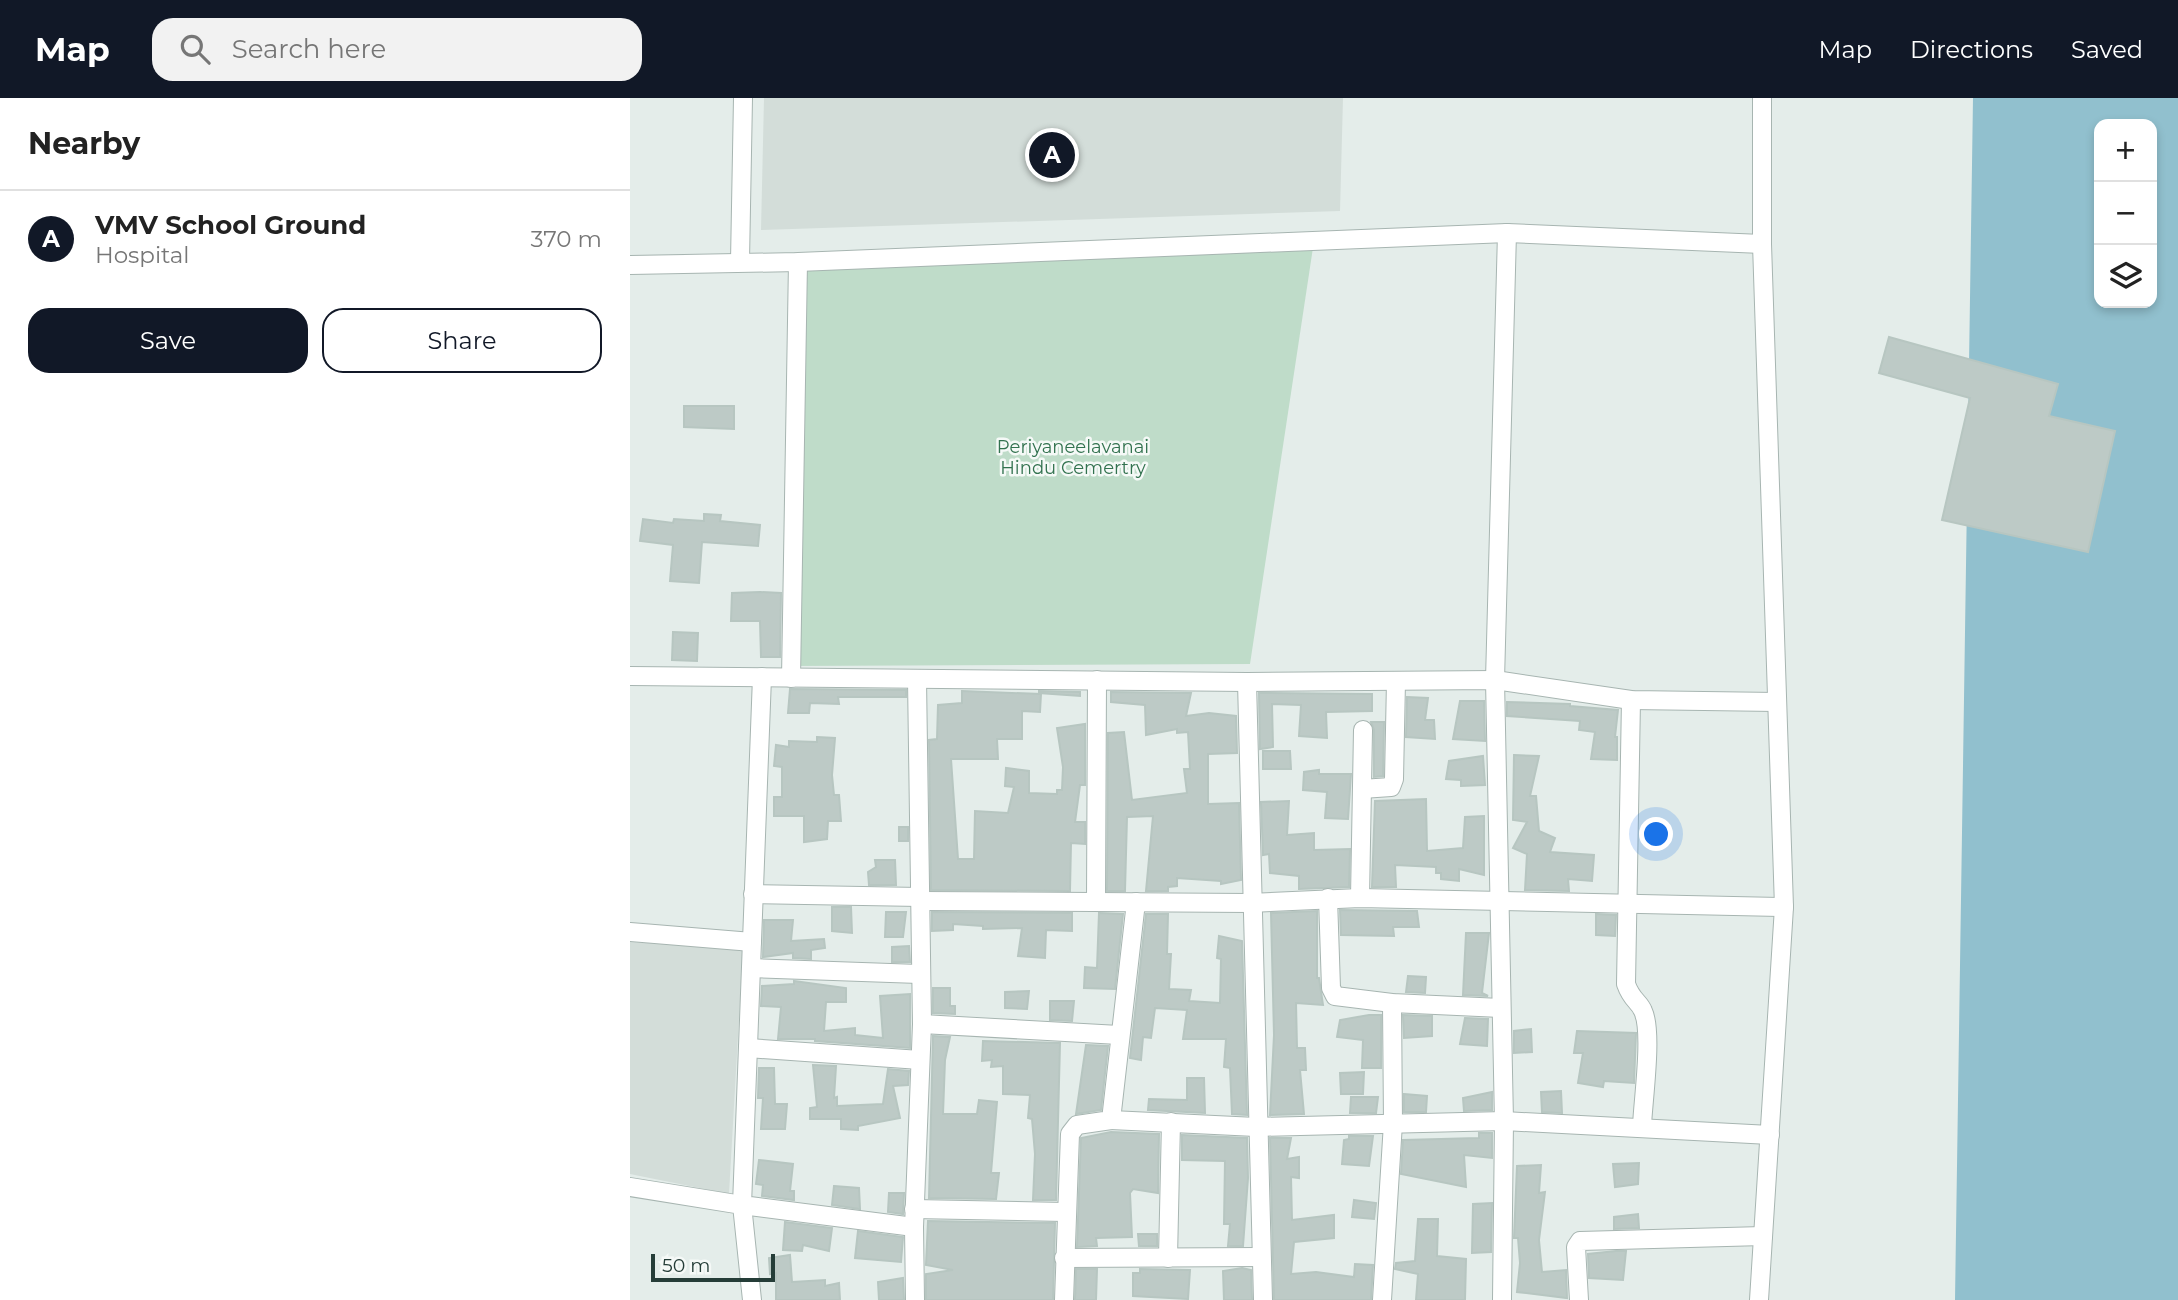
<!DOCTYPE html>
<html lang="en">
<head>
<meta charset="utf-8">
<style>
	:root { --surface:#fff; --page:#f2f2f2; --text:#222; --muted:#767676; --line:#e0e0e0; --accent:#111827 }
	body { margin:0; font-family:Montserrat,sans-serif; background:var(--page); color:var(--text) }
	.controls { position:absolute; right:21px; top:21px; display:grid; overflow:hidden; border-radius:14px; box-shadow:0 4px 10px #0003 }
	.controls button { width:63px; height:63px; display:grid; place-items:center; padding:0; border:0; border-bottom:2px solid var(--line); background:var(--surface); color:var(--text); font:35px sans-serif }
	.scale { position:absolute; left:21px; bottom:18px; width:124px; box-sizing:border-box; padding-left:7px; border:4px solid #253d38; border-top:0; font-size:19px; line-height:24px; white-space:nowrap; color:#253d38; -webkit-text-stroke:5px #f5f9f7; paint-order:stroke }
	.you { position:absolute; left:1027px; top:737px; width:24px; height:24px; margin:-18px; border:5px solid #fff; border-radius:50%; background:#1a73e8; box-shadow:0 0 0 10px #1a73e833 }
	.badge { display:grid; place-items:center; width:46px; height:46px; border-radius:50%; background:var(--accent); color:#fff; font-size:23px; font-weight:700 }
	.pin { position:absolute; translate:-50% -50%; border:4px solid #fff; box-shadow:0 2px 7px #0006 }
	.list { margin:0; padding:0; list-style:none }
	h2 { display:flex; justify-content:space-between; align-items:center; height:91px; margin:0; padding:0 28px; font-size:30px }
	h2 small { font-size:23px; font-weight:400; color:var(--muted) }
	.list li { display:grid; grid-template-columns:46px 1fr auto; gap:21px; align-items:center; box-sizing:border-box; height:98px; padding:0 28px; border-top:2px solid var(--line) }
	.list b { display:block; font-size:26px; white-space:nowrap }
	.list p { margin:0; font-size:23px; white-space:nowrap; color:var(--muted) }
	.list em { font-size:23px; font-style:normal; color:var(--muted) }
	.actions { display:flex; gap:14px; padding:21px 28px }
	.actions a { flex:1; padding:16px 0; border:2px solid var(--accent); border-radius:21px; text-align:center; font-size:24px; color:var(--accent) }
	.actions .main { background:var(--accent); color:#fff }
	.icon { flex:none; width:38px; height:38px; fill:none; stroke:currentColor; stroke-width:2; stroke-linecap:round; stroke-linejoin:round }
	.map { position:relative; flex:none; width:1548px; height:1202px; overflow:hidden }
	header { display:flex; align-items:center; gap:42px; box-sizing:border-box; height:98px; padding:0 35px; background:var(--accent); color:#fff }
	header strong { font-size:33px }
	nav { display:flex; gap:38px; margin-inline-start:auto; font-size:24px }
	.search { width:490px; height:63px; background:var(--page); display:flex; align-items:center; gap:18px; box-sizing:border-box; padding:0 24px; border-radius:21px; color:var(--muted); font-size:26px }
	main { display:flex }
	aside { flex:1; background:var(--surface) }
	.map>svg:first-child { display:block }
	.built { fill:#d3ddd9 }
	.green { fill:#bfdcc9 }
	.water { fill:#91c0ce; fill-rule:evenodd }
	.building { fill:#bdcac6; stroke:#b7c6c1; stroke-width:2 }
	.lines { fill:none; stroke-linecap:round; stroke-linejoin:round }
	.minor-casing { stroke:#a7b5b1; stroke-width:20 }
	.minor { stroke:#fff; stroke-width:18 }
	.labels { text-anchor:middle; stroke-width:5; stroke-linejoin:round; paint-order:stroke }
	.park-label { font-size:18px; fill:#32724f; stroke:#f5f9f7 }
</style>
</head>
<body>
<header>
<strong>Map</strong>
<div class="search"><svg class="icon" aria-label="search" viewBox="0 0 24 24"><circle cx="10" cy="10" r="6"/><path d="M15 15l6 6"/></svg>Search here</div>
<nav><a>Map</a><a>Directions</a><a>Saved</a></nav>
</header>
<main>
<aside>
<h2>Nearby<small></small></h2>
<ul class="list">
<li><span class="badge">A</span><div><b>VMV School Ground</b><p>Hospital</p></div><em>370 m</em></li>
</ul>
<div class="actions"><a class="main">Save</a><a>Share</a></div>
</aside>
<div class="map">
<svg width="1548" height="1202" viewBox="0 0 1548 1202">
	<rect width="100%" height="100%" fill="#e4edea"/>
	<g class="built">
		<polygon points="134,0 713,0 710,113 131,132"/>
		<polygon points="0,844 113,850 99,1096 0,1076"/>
	</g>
	<polygon class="green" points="684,143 620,566 161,568 168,164"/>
	<path class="water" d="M 1343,0 L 1548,0 L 1548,1202 L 1325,1202 ZM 1469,26 L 1522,26 L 1522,205 L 1469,205 Z"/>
	<g class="building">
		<polygon points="1259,239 1428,286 1419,318 1485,333 1458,454 1312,422 1340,300 1249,275"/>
		<polygon points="54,308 104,308 104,331 54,329"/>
		<polygon points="74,416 91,417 90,423 130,427 128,448 72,444 69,485 40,483 43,447 10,443 13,421 43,425 44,421 74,423"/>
		<polygon points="130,494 151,495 150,559 131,559 130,523 101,523 102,495"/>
		<polygon points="43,534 68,535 67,563 42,562"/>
		<polygon points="160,591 276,592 276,599 208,599 209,606 180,605 179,615 158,615"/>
		<polygon points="332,593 411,596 410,614 392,613 392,641 367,641 368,661 321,661 328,761 344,761 345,713 378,715 384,689 375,688 376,670 399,673 399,695 427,696 427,692 432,692 433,669 427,630 455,626 455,687 450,687 445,724 455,724 455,746 441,745 440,793 301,792 299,642 307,641 308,607 332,605"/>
		<polygon points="409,593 450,594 450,598 409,595"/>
		<polygon points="481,594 561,595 556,618 579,615 606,618 607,655 578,656 578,706 609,705 611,782 591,786 591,783 547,780 547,788 538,789 538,793 516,793 523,718 497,719 495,793 477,793 478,635 494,634 502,702 557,695 554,671 560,671 558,634 547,635 547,631 516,637 515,607 481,604"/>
		<polygon points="629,595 742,596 742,613 696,614 697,640 669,638 671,607 642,606 643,649 630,651"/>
		<polygon points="777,599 798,600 795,622 804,622 805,641 776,639"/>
		<polygon points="830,603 854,603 855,643 823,641"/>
		<polygon points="877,604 940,606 940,608 988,612 985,639 987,639 987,662 961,661 965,634 949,632 950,623 877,618"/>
		<polygon points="741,624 754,624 753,678 744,679 744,632"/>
		<polygon points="187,639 205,640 202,677 204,697 209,697 211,723 198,723 197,741 174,744 174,718 144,718 144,699 152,699 152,669 144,668 146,647 159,649 159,643 187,644"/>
		<polygon points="633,653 660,653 661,671 633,671"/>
		<polygon points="884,657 909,658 900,698 906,698 909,733 925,740 920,754 964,757 962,783 938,781 939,793 895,792 897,756 883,750 897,724 883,722"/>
		<polygon points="853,658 855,687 831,688 831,682 816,681 819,663"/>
		<polygon points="689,672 689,676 721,676 718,721 695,720 697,694 673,692 674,674"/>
		<polygon points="796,701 797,753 833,750 835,719 854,718 854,777 829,771 829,783 811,781 811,775 806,775 806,769 765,767 766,789 742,789 745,703"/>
		<polygon points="659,703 657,737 684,735 684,752 720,751 719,789 669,791 669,778 640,775 639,756 633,757 631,704"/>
		<rect x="269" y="729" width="9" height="14"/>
		<polygon points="245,762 265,762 266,787 239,787 238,774 246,769"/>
		<polygon points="202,809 221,809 222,835 202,833"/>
		<polygon points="710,812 787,813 789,829 763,829 764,838 711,837"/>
		<polygon points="687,813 687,880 689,880 693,907 666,905 667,950 675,950 676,972 670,972 674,1016 640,1017 644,937 641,815"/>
		<polygon points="256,814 276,814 273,839 255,839"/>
		<polygon points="302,814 442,815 442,833 416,832 415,860 388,858 392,830 353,831 353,828 323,826 323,832 302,833"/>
		<polygon points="469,815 493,816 485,891 454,890 455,869 467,870"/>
		<polygon points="516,816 538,816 537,856 541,856 539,891 561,892 559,903 590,905 591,861 587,860 589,838 612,843 617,1017 602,1016 600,970 594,969 596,941 553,941 557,912 525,910 521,940 513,939 511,962 500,960"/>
		<polygon points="966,816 986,817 985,838 966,837"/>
		<polygon points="134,822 163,822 161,843 194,841 195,850 181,852 181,861 163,860 163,855 133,859"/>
		<polygon points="836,835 859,835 852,895 858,898 833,897"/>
		<polygon points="279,848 280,864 262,864 262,849"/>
		<polygon points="778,878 796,879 795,895 776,894"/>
		<polygon points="164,883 216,890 216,904 196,904 194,933 225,930 225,937 253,940 250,898 280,896 280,950 185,943 185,941 148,941 151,909 131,908 132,888 164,886"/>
		<polygon points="303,890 320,890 320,908 325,908 325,916 303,915"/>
		<polygon points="399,893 397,911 375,910 375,894"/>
		<polygon points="420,903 444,903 442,923 420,922"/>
		<polygon points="739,917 751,917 751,970 732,970 733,942 707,939 710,922"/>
		<polygon points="773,917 802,918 802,938 774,940"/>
		<polygon points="835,920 858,921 857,948 830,946"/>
		<polygon points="901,931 902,954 884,955 884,933"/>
		<polygon points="947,933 1006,935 1004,985 974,983 973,989 948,985 953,955 944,955"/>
		<polygon points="303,938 320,939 315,962 313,1016 347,1016 349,1002 367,1004 361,1075 369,1075 366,1101 299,1100"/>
		<polygon points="353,943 430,945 426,1102 403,1102 405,1056 402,1021 398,1020 400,997 373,996 373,968 361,969 362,962 352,963"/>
		<polygon points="456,947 478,948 471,1012 446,1016"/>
		<polygon points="183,967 206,968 204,1000 207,999 207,1008 253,1006 258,971 279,973 278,987 263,988 270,1020 228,1028 228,1032 211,1031 211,1021 180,1021 180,1010 187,1009"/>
		<polygon points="129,970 144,970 145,1006 157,1006 155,1031 131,1031 133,1000 128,1000"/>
		<polygon points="734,974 733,996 711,996 710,975"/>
		<polygon points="557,980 574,980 575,1015 518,1012 519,1001 557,1002"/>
		<polygon points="931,993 932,1015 912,1014 911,994"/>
		<polygon points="862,994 862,1012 834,1013 833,1000"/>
		<polygon points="774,996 797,998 796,1014 774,1014"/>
		<polygon points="721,999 748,999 746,1015 720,1015"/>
		<polygon points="481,1034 529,1036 528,1095 503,1091 500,1095 502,1139 466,1140 467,1148 447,1149 451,1040"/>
		<polygon points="849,1035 862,1035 862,1060 834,1057 836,1089 771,1076 773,1042 849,1040"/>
		<polygon points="552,1037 617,1040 618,1080 613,1148 598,1148 600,1126 594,1126 595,1063 552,1062"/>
		<polygon points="719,1038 743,1038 739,1068 712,1066 714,1042 719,1041"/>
		<polygon points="640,1040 661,1040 657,1061 669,1059 669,1080 661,1079 662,1122 704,1117 704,1140 664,1144 661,1176 686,1174 724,1179 725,1166 743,1167 741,1202 644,1202"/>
		<polygon points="129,1062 163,1066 160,1093 164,1093 164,1102 132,1098 133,1087 126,1086"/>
		<polygon points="1009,1065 1008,1086 985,1089 983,1066"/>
		<polygon points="911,1067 909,1095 915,1094 909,1142 912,1174 936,1172 937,1200 887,1194 890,1165 888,1140 884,1140 887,1068"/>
		<polygon points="204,1088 229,1090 230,1111 202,1107"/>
		<polygon points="259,1095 274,1095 273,1116 258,1114"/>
		<polygon points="724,1102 746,1105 744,1121 722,1119"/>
		<polygon points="862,1105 861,1154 842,1155 843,1106"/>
		<polygon points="1008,1116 1009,1130 984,1131 984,1119"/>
		<polygon points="788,1121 808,1121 807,1158 836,1161 835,1202 786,1202 788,1176 765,1171 766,1165 785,1163"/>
		<polygon points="298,1123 425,1125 423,1202 296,1202 296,1176 323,1172 296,1167"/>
		<polygon points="155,1124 202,1130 199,1153 173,1147 172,1153 153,1152"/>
		<polygon points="228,1133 273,1139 271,1164 225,1160"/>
		<polygon points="508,1136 527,1136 527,1148 509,1148"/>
		<polygon points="986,1153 996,1153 993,1182 959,1180 958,1156"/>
		<polygon points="160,1157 162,1184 195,1182 195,1188 209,1185 210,1202 146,1202 146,1175 140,1176 139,1160"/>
		<polygon points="612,1170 621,1172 622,1202 594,1202 593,1173"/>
		<polygon points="446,1171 467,1171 466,1202 445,1202"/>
		<polygon points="510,1171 560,1172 558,1201 503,1198 503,1175 510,1175"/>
		<polygon points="273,1180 274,1202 249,1202 248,1184"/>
	</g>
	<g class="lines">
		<defs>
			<g id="minor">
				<polyline points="110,163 113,0"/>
				<polyline points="0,167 168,164 877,135 1132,146"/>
				<polyline points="0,578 617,584 865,582 1001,602 1147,604"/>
				<polyline points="132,579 112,1107 284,1129"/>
				<polyline points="161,580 168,164"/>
				<polyline points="617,584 633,1202"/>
				<path d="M 1001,602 L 996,886 C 1002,903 1009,903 1013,913 C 1023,934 1013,1002 1012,1028"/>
				<polyline points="732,691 761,689 764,681 766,583"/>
				<polyline points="123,796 290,799"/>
				<polyline points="698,800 701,890 705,898 762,905 871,910"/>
				<polyline points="730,800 733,632"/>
				<polyline points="290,803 620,805 730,800 1154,809"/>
				<polyline points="466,804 467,582"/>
				<polyline points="0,834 122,844"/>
				<polyline points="121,870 289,876"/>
				<polyline points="292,926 489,937"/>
				<polyline points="118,950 290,962"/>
				<polyline points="481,1022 626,1029 874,1023 1140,1037"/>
				<polyline points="0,1089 112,1107 122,1202"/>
				<polyline points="284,1111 435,1114"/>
				<polyline points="434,1160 631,1159"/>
				<polyline points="538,1160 541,1024"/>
				<polyline points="285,1202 284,1129 292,926 287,581"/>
				<polyline points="434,1202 440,1036 447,1027 481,1022 506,804"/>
				<polyline points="752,1202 763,1025 762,905"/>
				<polyline points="872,1202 874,1023 865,582 877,135"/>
				<polyline points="949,1202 946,1149 950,1143 1133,1138"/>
				<polyline points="1129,1202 1154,809 1132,146 1132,0"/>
			</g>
		</defs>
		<use href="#minor" class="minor-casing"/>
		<use href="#minor" class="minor"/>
	</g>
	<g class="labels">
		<g class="park-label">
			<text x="443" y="355">Periyaneelavanai<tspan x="443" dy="21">Hindu Cemertry</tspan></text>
		</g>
	</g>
</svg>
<div class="controls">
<button>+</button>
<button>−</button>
<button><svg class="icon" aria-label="layers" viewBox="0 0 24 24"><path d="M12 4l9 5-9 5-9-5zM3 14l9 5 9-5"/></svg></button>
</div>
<div class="scale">50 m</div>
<div class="you"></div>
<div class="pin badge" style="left:422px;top:57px">A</div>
</div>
</main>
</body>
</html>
